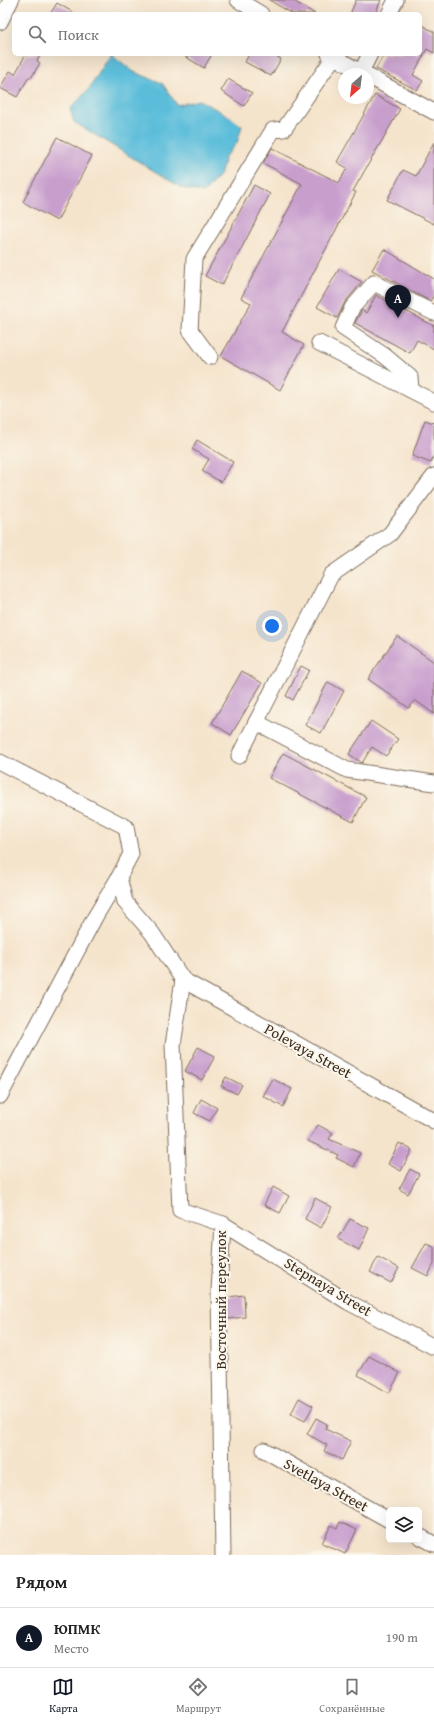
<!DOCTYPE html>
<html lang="ru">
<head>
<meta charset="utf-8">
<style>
	:root { --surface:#fff; --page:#f2f2f2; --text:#222; --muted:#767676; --line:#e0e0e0; --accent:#111827 }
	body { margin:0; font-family:"Gentium Book Plus",serif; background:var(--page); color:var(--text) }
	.controls { position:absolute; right:12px; bottom:12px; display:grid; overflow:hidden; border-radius:6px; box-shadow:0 4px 16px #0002 }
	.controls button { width:36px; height:36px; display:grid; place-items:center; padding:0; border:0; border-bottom:1px solid var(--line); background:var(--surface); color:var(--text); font:20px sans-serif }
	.compass { position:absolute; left:338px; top:68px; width:36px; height:36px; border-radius:50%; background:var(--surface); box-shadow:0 4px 16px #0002; rotate:208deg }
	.you { position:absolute; left:272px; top:626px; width:14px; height:14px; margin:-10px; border:3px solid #fff; border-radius:50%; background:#1a73e8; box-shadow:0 0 0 6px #1a73e833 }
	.badge { display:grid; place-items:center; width:26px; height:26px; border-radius:50%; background:var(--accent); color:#fff; font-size:13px; font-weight:700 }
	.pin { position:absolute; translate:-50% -33px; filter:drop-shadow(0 1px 2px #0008) }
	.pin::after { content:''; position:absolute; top:21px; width:14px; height:12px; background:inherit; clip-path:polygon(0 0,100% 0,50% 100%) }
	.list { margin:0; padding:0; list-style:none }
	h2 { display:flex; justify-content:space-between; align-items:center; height:52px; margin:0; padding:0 16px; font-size:17px }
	h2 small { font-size:13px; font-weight:400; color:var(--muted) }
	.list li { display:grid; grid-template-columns:26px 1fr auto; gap:12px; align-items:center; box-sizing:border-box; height:60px; padding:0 16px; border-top:1px solid var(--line) }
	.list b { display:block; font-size:15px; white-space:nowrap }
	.list p { margin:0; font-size:13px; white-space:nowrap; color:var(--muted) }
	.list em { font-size:13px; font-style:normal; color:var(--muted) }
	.icon { flex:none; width:22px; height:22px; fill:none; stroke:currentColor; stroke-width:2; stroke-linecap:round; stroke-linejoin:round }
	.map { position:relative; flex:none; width:434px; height:1555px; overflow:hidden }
	.search { position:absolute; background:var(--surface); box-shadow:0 4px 16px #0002; left:12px; right:12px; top:12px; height:44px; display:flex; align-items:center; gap:10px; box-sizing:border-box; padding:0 14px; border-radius:6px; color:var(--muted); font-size:15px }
	.sheet { height:112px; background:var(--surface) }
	nav { display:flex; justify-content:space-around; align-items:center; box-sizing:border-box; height:56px; border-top:1px solid var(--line); background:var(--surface); font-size:11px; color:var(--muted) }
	nav a { display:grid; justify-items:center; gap:2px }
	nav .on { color:var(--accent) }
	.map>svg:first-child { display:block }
	.water { fill:#5cbdda; stroke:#4c747c }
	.building { fill:#c89ecd }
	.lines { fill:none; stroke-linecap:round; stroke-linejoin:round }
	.minor-casing { stroke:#7c6b5b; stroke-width:17 }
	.minor { stroke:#fff; stroke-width:15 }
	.labels { text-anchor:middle; stroke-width:4; stroke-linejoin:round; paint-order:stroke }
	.street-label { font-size:15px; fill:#3b2a1e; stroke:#fbf7ec }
</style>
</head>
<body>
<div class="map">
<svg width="434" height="1555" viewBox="0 0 434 1555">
	<rect width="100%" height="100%" fill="#fbf7ec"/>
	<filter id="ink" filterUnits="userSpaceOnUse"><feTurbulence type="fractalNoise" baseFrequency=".025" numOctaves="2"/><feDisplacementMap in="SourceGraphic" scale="8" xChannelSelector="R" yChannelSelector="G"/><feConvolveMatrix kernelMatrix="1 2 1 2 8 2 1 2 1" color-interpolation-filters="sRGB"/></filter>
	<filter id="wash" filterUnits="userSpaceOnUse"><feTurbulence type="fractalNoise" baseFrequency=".012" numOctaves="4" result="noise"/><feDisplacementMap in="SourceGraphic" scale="16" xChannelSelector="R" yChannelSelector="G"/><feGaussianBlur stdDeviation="0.9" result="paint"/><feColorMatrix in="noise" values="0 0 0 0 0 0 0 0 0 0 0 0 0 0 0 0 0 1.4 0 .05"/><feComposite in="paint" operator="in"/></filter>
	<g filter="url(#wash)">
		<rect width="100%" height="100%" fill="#f5e4cc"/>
		<polygon class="water" points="111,54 134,72 162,83 177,105 199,100 227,115 242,126 237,143 225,157 221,173 204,193 182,188 74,122 70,109 89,89"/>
		<g id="blocks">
			<g class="building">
				<polygon points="269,0 292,0 315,14 293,14"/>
				<polygon points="356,0 381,0 375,14 350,14"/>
				<polygon points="57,3 76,14 50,14"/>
				<polygon points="420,24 434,32 434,53 427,49 413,75 423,81 417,90 376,69 384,54 420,54"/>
				<polygon points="26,54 41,54 37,61 40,63 31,78 29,77 17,97 0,88 10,71 15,74"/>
				<polygon points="181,54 212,54 204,68"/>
				<polygon points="249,54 272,54 281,59 271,76 245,62"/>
				<polygon points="228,79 252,93 244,106 221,91"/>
				<polygon points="375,95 400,109 353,191 356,192 282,332 304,345 280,390 221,356 251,303 241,298 302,184 263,163 272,148 339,183 347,168 337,162"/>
				<polygon points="57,137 92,156 57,221 23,202"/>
				<polygon points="434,142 434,224 387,200 403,170 416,176"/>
				<polygon points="254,185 270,194 222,285 205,276"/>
				<polygon points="384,249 434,279 434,295 430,301 372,270"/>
				<polygon points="339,269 362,282 345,302 337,318 317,307"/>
				<polygon points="376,295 434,326 434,349 417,340 410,353 355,323 362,310 366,313"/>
				<polygon points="425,420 434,423 434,455 431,463 412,456"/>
				<polygon points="197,440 233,462 221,482 202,471 209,459 192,449"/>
				<polygon points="397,636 434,662 434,714 415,700 409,708 368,679"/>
				<polygon points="301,666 309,670 293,700 286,696"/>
				<polygon points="242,671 262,683 231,735 212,723"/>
				<polygon points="328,682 344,691 321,733 305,725"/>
				<polygon points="371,721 398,739 386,756 372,747 362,763 349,754"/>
				<polygon points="283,753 366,797 353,822 269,778"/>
				<polygon points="198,1047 215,1056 202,1080 185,1071"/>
				<polygon points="226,1077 242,1085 237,1094 221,1086"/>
				<polygon points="273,1079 292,1089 283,1107 263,1096"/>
				<polygon points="201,1099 217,1108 210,1121 194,1113"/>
				<polygon points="318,1125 333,1133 329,1139 360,1153 354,1167 336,1158 338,1155 308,1141"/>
				<polygon points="399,1143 412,1150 401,1171 388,1164"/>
				<polygon points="410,1169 419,1174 408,1194 399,1189"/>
				<polygon points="273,1187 289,1196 280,1213 264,1205"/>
				<polygon points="315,1198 332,1207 321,1228 305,1219"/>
				<polygon points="350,1219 369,1228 359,1250 338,1239"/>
				<polygon points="426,1243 434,1246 434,1264 428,1276 412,1268"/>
				<polygon points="378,1257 399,1268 391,1283 370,1272"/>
				<polygon points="244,1295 245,1317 228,1319 228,1297"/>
				<polygon points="369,1356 400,1373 389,1393 358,1375"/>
				<polygon points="299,1398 313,1406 305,1421 291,1414"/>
				<polygon points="316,1418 327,1424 325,1429 351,1441 342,1460 324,1451 327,1445 307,1434"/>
				<polygon points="340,1522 357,1530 345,1554 322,1543 331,1525 337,1528"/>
			</g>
		</g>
	</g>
	<g filter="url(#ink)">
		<use href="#blocks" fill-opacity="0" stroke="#7c6b5b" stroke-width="1"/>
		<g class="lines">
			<defs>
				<g id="minor">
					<polyline points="238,0 261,14"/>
					<polyline points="389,14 396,0"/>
					<polyline points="0,22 11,0"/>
					<polyline points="329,54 364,74"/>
					<polyline points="361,72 370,54"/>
					<polyline points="368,76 434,112"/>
					<polyline points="319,343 434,402"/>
					<polyline points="210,357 190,330 194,259 273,130 284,129 334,57"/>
					<polyline points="411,390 410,377 385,356 343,328 352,308 374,283 434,313"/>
					<polyline points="256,722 347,770 434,783"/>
					<polyline points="239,756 331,575 390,534 434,476"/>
					<polyline points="0,762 126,827 131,854 119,877 125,902 152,933 183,980 434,1121"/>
					<polyline points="183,980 173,1045 180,1210 223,1224 219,1291 223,1555"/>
					<polyline points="0,1096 95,917 119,877"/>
					<polyline points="223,1224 348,1302 434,1347"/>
					<polyline points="264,1450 389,1520"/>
					<polyline points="419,1536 434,1544"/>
				</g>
			</defs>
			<use href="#minor" class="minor-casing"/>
			<use href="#minor" class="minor"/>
		</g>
	</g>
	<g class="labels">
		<g class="street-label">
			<text transform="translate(308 1051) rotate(29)" y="5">Polevaya Street</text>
			<text transform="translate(328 1287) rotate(31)" y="5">Stepnaya Street</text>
			<text transform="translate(221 1300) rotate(-90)" y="5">Восточный переулок</text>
			<text transform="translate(326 1485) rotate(29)" y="5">Svetlaya Street</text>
		</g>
	</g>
</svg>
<div class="controls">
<button><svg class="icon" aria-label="layers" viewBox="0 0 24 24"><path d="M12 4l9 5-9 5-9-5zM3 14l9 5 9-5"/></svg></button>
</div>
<svg class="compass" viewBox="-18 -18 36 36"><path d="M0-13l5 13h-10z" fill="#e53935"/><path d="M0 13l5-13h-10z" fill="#767676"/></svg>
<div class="you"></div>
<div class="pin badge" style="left:398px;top:318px">A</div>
<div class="search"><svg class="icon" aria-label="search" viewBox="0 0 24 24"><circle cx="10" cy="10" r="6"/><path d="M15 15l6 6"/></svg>Поиск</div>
</div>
<section class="sheet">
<h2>Рядом<small></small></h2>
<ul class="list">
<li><span class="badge">A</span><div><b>ЮПМК</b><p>Место</p></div><em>190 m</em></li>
</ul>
</section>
<nav>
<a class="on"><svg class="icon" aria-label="map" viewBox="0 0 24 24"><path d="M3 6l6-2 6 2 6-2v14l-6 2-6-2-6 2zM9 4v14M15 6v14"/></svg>Карта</a>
<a><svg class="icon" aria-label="directions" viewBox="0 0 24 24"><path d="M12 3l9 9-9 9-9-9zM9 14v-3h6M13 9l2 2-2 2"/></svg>Маршрут</a>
<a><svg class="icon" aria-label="saved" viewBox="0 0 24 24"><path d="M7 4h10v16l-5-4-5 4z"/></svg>Сохранённые</a>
</nav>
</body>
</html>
